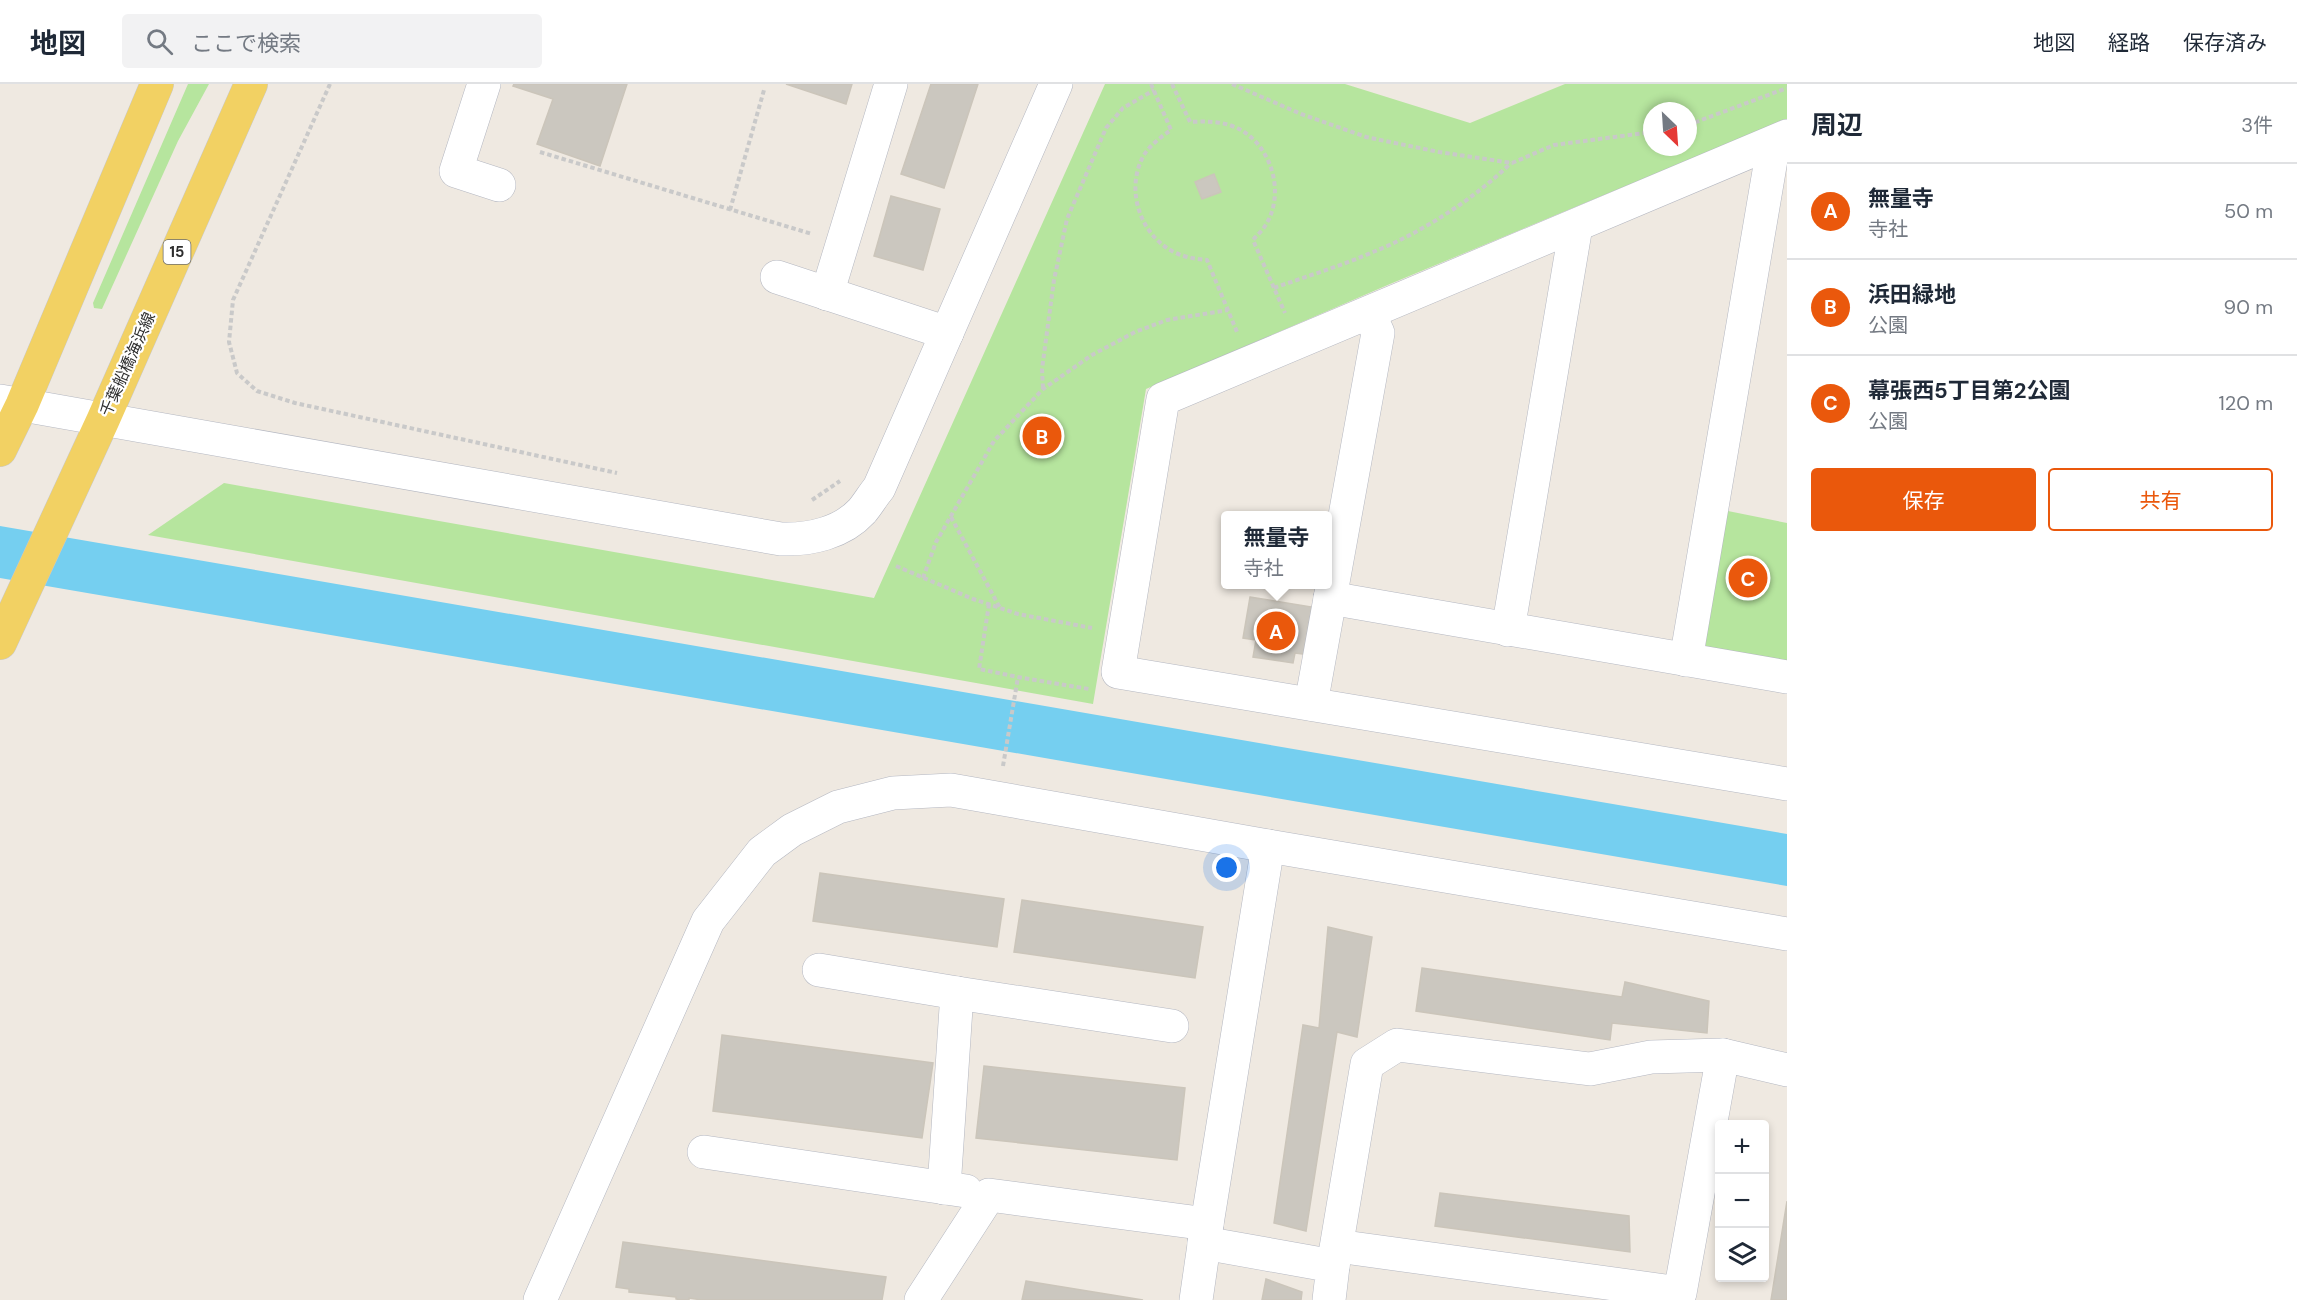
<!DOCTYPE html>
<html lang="ja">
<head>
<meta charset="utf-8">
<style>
	:root { --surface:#fff; --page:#f2f2f3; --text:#1f2937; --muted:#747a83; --line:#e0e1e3; --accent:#ea580c }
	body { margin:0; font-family:"DM Sans","Noto Sans JP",sans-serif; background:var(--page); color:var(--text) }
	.controls { position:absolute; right:18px; bottom:18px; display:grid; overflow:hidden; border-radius:6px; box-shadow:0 3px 9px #0003 }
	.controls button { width:54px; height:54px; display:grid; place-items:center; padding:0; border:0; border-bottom:2px solid var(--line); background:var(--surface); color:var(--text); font:30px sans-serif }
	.compass { position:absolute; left:1643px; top:18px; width:54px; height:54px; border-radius:50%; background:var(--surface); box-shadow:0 3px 9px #0003; rotate:155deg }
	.you { position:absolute; left:1227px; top:784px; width:21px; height:21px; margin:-15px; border:4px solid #fff; border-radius:50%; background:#1a73e8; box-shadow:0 0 0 9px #1a73e833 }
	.badge { display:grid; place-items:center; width:39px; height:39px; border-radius:50%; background:var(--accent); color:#fff; font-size:20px; font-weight:700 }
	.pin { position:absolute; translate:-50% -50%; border:3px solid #fff; box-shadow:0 2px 6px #0006 }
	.popup { position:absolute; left:1221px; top:427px; width:111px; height:78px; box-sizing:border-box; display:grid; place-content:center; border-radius:6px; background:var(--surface); filter:drop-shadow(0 2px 4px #0005); font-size:20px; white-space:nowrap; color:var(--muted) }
	.popup b { font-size:22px; color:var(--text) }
	.popup::after { content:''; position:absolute; left:50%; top:100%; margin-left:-12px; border:12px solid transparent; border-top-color:var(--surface) }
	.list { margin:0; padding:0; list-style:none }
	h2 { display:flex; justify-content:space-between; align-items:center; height:78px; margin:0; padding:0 24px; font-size:26px }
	h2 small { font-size:20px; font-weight:400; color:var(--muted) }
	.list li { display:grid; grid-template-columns:39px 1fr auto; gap:18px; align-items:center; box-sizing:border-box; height:96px; padding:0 24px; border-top:2px solid var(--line) }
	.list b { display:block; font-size:22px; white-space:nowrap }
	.list p { margin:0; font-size:20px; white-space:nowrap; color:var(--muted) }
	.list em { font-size:20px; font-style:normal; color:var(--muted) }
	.actions { display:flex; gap:12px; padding:18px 24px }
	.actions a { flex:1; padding:14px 0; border:2px solid var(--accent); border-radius:6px; text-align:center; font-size:21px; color:var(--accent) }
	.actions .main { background:var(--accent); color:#fff }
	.icon { flex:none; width:33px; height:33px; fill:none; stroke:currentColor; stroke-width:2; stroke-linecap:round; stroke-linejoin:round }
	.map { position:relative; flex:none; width:1787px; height:1216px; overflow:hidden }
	header { display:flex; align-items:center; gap:36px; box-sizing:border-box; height:84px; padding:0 30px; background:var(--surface); border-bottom:2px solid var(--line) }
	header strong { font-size:28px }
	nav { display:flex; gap:33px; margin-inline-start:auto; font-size:21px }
	.search { width:420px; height:54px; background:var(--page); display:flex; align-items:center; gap:15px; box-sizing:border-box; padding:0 21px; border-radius:6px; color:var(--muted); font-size:22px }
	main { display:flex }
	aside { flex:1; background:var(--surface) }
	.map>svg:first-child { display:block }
	.green { fill:#b6e59e; fill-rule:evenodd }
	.water { fill:#75cff0 }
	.building { fill:#cbc7bf; stroke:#cbc5ba; stroke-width:1.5 }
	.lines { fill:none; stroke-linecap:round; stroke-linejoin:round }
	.minor-casing { stroke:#b4b7c1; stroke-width:34 }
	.major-casing { stroke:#c9c9c9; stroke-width:34 }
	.path { stroke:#c9c9c9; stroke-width:4; stroke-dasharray:4.5 3; stroke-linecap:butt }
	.minor { stroke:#fff; stroke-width:33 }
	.major { stroke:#f2d163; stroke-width:33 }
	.labels { text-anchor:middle; stroke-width:4.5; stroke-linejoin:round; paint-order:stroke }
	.shield { fill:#fff; stroke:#6d6d6d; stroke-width:1.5 }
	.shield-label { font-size:15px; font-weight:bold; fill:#2e2e2e }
	.street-label { font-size:16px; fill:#2e2e2e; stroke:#fff }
</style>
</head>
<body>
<header>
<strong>地図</strong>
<div class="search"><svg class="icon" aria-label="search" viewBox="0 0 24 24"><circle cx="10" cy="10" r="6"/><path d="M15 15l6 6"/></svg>ここで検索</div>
<nav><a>地図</a><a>経路</a><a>保存済み</a></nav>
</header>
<main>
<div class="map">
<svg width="1787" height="1216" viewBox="0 0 1787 1216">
	<rect width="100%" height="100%" fill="#efe9e1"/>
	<g class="green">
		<polygon points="188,0 209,0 178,57 102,225 94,224 93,219"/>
		<path d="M 1105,0 L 1345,0 L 1470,39 L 1565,0 L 1787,0 L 1787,35 L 1390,200 L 1146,305 L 1093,620 L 148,451 L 224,399 L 874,514 ZM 1652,27 L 1688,27 L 1688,63 L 1652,63 Z"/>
		<polygon points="1723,426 1787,439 1787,577 1708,565 1698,550"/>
	</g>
	<polygon class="water" points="0,442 1787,750 1787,802 0,494"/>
	<g class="building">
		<polygon points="514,0 627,0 600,82 537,60 553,15 513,2"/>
		<polygon points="786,0 852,0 846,20"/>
		<polygon points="931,0 978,0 944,104 901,90"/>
		<polygon points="1214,90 1221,108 1202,115 1195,98"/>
		<polygon points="891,112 940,125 923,186 874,172"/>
		<polygon points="1250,513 1318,524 1310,571 1295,569 1293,579 1253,573 1256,556 1243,554"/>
		<polygon points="820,789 1004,815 997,863 813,837"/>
		<polygon points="1022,816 1203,843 1195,894 1014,868"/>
		<polygon points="1328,843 1372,853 1357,953 1337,948 1306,1147 1274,1139 1303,941 1319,944"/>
		<polygon points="1422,884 1622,913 1625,898 1709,917 1707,949 1612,939 1610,956 1416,927"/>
		<polygon points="722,951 933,979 922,1054 713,1027"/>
		<polygon points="984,982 1185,1004 1177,1076 976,1054"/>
		<polygon points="1440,1109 1629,1132 1630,1168 1435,1142"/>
		<polygon points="1787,1117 1787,1216 1771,1216"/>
		<polygon points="623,1158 886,1193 882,1216 702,1216 689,1214 689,1216 681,1216 676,1215 676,1213 629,1208 629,1205 616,1203"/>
		<polygon points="1266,1195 1302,1208 1301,1216 1262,1216"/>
		<polygon points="1026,1197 1143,1216 1022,1216"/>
	</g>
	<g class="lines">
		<defs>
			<g id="minor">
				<polyline points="484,0 456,87 499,101"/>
				<polyline points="1787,52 1163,315 1118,588 1787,700"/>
				<polyline points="777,193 947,249"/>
				<polyline points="827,210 891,0"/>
				<path d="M 0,317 L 781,455 C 810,456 842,449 862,427 C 868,420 873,411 879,404 L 1056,0"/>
				<polyline points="1330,514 1787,593"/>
				<polyline points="1508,546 1576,142"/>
				<polyline points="1686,576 1774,58"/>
				<polyline points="1311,620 1378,249 1369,229"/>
				<polyline points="819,886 957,909"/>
				<polyline points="704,1068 966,1107"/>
				<polyline points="944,1104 957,909 1172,942"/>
				<polyline points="1204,1159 1333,1182 1329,1216"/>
				<polyline points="1337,1162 1680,1209 1723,971"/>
				<polyline points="1333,1182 1367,980 1397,961 1590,985 1651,973 1723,971 1787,986"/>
				<polyline points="540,1216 708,837 762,768 792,746 838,723 893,709 951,706 1268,762 1787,850"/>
				<polyline points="921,1216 989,1111 1207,1140"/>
				<polyline points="1196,1216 1207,1140 1268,762"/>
			</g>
			<g id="major">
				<polyline points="0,366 22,321 157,0"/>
				<polyline points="0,559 103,336 251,0"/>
			</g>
		</defs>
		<use href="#minor" class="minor-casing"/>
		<use href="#major" class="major-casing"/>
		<g class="path">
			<polyline points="330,0 233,216 229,258 237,289 257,307 295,319 617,389"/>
			<path d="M 1151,0 L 1171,46 C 1161,53 1150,61 1144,71 C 1125,104 1139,149 1172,167 C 1183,173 1195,175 1207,176 L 1237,248"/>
			<path d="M 1172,0 L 1190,38 C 1206,37 1224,37 1239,45 C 1272,62 1286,110 1265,142 C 1262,147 1257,151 1253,156 L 1285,229"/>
			<polyline points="1232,0 1301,30 1366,53 1439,68 1512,79 1554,61 1652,48"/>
			<polyline points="1688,41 1787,4"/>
			<polyline points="540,68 812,150"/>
			<polyline points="730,126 764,6"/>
			<path d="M 1274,204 C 1307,192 1341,182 1373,168 C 1421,149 1474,115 1511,79"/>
			<polyline points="1043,304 1042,285 1054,196 1067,135 1106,44 1123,24 1154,6"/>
			<polyline points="812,416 840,397"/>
			<polyline points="951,433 1000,524"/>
			<polyline points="896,482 973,515 1018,530 1092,544"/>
			<polyline points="923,494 936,458 994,357 1043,305 1092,271 1135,248 1167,236 1228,226"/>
			<polyline points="989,520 979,585 1018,593 1089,605"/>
			<polyline points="1003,682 1018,593"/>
		</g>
		<use href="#minor" class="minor"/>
		<use href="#major" class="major"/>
	</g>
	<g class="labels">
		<rect class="shield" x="163.5" y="156" width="27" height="24" rx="4.5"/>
		<g class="shield-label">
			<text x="177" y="173">15</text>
		</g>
		<g class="street-label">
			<text transform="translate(127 280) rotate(-66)" y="6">千葉船橋海浜線</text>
		</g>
	</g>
</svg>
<div class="controls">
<button>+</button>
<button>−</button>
<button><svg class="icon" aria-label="layers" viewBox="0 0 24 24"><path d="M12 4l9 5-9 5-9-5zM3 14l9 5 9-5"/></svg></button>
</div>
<svg class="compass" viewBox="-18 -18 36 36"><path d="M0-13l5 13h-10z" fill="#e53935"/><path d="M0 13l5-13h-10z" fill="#747a83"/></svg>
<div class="you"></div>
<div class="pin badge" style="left:1276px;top:547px">A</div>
<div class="popup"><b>無量寺</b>寺社</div>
<div class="pin badge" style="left:1042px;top:352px">B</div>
<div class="pin badge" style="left:1748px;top:494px">C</div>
</div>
<aside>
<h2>周辺<small>3件</small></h2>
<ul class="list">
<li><span class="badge">A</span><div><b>無量寺</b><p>寺社</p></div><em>50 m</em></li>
<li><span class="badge">B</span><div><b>浜田緑地</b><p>公園</p></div><em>90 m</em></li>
<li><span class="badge">C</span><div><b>幕張西5丁目第2公園</b><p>公園</p></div><em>120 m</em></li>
</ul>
<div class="actions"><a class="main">保存</a><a>共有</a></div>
</aside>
</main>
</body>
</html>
